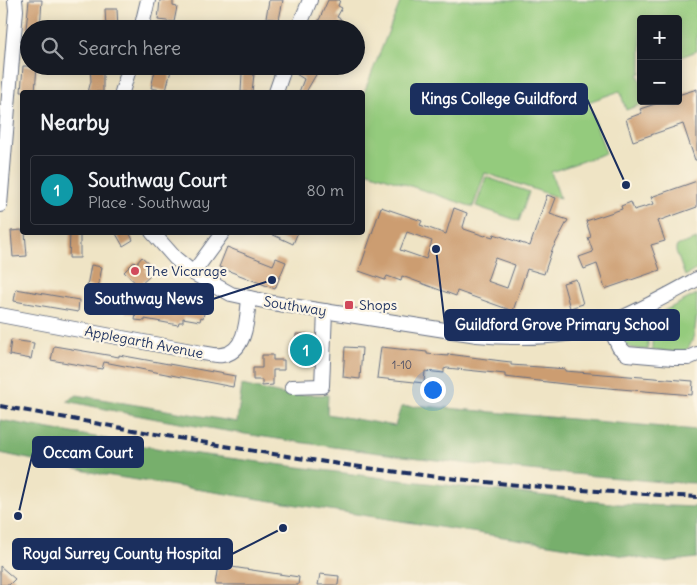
<!DOCTYPE html>
<html lang="en">
<head>
<meta charset="utf-8">
<style>
	:root { --surface:#171b24; --page:#242831; --text:#f1f3f6; --muted:#9ea1a6; --line:#363941; --accent:#7c3aed }
	body { margin:0; font-family:Delius,sans-serif; background:var(--page); color:var(--text) }
	.controls { position:absolute; right:15px; top:15px; display:grid; overflow:hidden; border-radius:5px; box-shadow:0 2px 12px #0003 }
	.controls button { width:45px; height:45px; display:grid; place-items:center; padding:0; border:0; border-bottom:1px solid var(--line); background:var(--surface); color:var(--text); font:25px sans-serif }
	.you { position:absolute; left:432px; top:389px; width:18px; height:18px; margin:-12px; border:4px solid #fff; border-radius:50%; background:#1a73e8; box-shadow:0 0 0 8px #1a73e833 }
	.badge { display:grid; place-items:center; width:32px; height:32px; border-radius:50%; background:var(--accent); color:#fff; font-size:16px; font-weight:700 }
	.pin { position:absolute; translate:-50% -50%; border:2px solid #fff; box-shadow:0 1px 5px #0006 }
	.list { margin:0; padding:0; list-style:none }
	h2 { display:flex; justify-content:space-between; align-items:center; height:65px; margin:0; padding:0 20px; font-size:21px }
	h2 small { font-size:16px; font-weight:400; color:var(--muted) }
	.list li { display:grid; grid-template-columns:32px 1fr auto; gap:15px; align-items:center; box-sizing:border-box; height:70px; margin:0 10px 10px; padding:0 10px; border:1px solid var(--line); border-radius:5px }
	.list b { display:block; font-size:19px; white-space:nowrap }
	.list p { margin:0; font-size:16px; white-space:nowrap; color:var(--muted) }
	.list em { font-size:16px; font-style:normal; color:var(--muted) }
	.icon { flex:none; width:28px; height:28px; fill:none; stroke:currentColor; stroke-width:2; stroke-linecap:round; stroke-linejoin:round }
	.map { position:relative; flex:none; width:697px; height:585px; overflow:hidden }
	.search { position:absolute; background:var(--surface); box-shadow:0 2px 12px #0003; left:20px; top:20px; width:345px; height:55px; display:flex; align-items:center; gap:12px; box-sizing:border-box; padding:0 18px; border-radius:28px; color:var(--muted); font-size:19px }
	.panel { position:absolute; background:var(--surface); box-shadow:0 2px 12px #0003; left:20px; top:90px; width:345px; height:145px; border-radius:5px }
	.map>svg:first-child { display:block }
	.green { fill:#94cb7d; stroke:#587d6e }
	.forest { fill:#77af6c; stroke:#496f65 }
	.building { fill:#cc9d71; fill-rule:evenodd }
	.lines { fill:none; stroke-linecap:round; stroke-linejoin:round }
	.minor-casing { stroke:#656e82; stroke-width:16 }
	.minor { stroke:#fff; stroke-width:14 }
	.rail { stroke:#1b2f5e; stroke-width:4; stroke-dasharray:8 4; stroke-linecap:butt }
	.poi-dot { fill:#d1495b; stroke:#fcf5e5; stroke-width:2 }
	.labels { text-anchor:middle; stroke-width:4.5; stroke-linejoin:round; paint-order:stroke }
	.number-label { font-size:11px; fill:#474a63 }
	.poi-label { font-size:14px; fill:#1b2f5e; stroke:#fcf5e5; text-anchor:start }
	.street-label { font-size:14px; fill:#1b2f5e; stroke:#fcf5e5 }
	.leader { fill:none; stroke:#1b2f5e; stroke-width:2 }
	.callout-dot { fill:#1b2f5e; stroke:#fcf5e5; stroke-width:2 }
	.callout { fill:#1b2f5e; stroke:#1b2f5e; stroke-width:2 }
	.callout-label { font-size:15px; text-anchor:middle; font-weight:bold; fill:#fff }
</style>
</head>
<body>
<div class="map">
<svg width="697" height="585" viewBox="0 0 697 585">
	<rect width="100%" height="100%" fill="#fcf5e5"/>
	<filter id="ink" filterUnits="userSpaceOnUse"><feTurbulence type="fractalNoise" baseFrequency=".02" numOctaves="2"/><feDisplacementMap in="SourceGraphic" scale="10" xChannelSelector="R" yChannelSelector="G"/><feConvolveMatrix kernelMatrix="1 2 1 2 8 2 1 2 1" color-interpolation-filters="sRGB"/></filter>
	<filter id="wash" filterUnits="userSpaceOnUse"><feTurbulence type="fractalNoise" baseFrequency=".0096" numOctaves="4" result="noise"/><feDisplacementMap in="SourceGraphic" scale="20" xChannelSelector="R" yChannelSelector="G"/><feGaussianBlur stdDeviation="1.12" result="paint"/><feColorMatrix in="noise" values="0 0 0 0 0 0 0 0 0 0 0 0 0 0 0 0 0 1.4 0 .05"/><feComposite in="paint" operator="in"/></filter>
	<g filter="url(#wash)">
		<rect width="100%" height="100%" fill="#efe4c5"/>
		<g class="green">
			<polygon points="401,0 697,0 697,51 678,58 678,19 641,19 641,73 638,74 641,82 641,101 647,102 626,110 620,91 588,102 606,153 551,172 560,198 485,173 473,207 363,170 363,95"/>
			<polygon points="486,177 529,192 519,221 476,206"/>
			<polygon points="697,239 697,269 685,276 676,251 676,247 679,245"/>
			<path d="M 697,294 C 697,310 697,346 684,351 C 675,354 661,350 652,350 L 652,317 Z"/>
			<path d="M 648,320 L 648,350 C 631,348 625,350 617,334 Z"/>
		</g>
		<g class="forest">
			<path d="M 242,385 L 281,394 L 328,395 L 327,414 L 395,426 L 401,407 L 424,406 L 697,430 L 697,483 L 662,482 C 590,475 517,470 444,461 C 318,446 191,428 67,401 L 77,395 L 237,422 Z"/>
			<polygon points="0,420 167,450 391,479 618,504 697,507 697,558 664,562 105,475 0,453"/>
		</g>
		<g id="blocks">
			<g class="building">
				<polygon points="29,0 42,0 40,29 26,29"/>
				<polygon points="160,0 173,0 173,6 177,7 174,22 158,20"/>
				<polygon points="269,0 283,0 279,20 266,18"/>
				<polygon points="328,0 340,0 338,6 342,8 337,17 341,19 339,22 353,29 315,29"/>
				<polygon points="105,9 117,9 118,29 106,29"/>
				<polygon points="23,66 37,66 35,92 21,92"/>
				<polygon points="90,66 103,66 103,92 88,92 91,81"/>
				<polygon points="156,66 172,66 166,91 151,88"/>
				<polygon points="300,66 312,66 310,70 317,73 306,92 299,92 304,79 296,74"/>
				<polygon points="242,73 254,74 252,92 241,92"/>
				<polygon points="697,89 697,160 695,160 683,124 633,141 626,119 642,113 640,109 664,101 678,101 678,95"/>
				<polygon points="697,181 697,207 658,221 665,241 651,245 660,270 605,289 597,264 584,269 579,257 593,252 588,238 591,237 586,221 622,209 621,206 631,202 634,210 654,204 651,197"/>
				<path d="M 547,195 L 556,198 L 550,214 L 568,220 L 552,250 L 544,274 L 527,269 L 513,311 L 457,291 L 456,296 L 402,276 L 401,281 L 387,276 L 385,280 L 359,271 L 381,207 L 422,221 L 420,225 L 446,234 L 454,208 L 467,213 L 463,227 L 464,229 L 485,236 L 486,235 L 493,237 L 494,234 L 530,246 ZM 407,232 L 432,241 L 426,259 L 400,250 ZM 495,258 L 515,265 L 507,288 L 487,281 Z"/>
				<polygon points="22,230 22,232 25,232 27,256 13,257 11,231"/>
				<polygon points="70,232 80,232 80,258 69,258"/>
				<polygon points="115,232 129,232 133,240 123,246"/>
				<polygon points="267,232 298,232 293,244"/>
				<polygon points="227,247 273,265 276,258 286,262 275,289 219,267"/>
				<polygon points="142,257 151,265 145,271 150,276 139,286 124,272 134,262 136,264"/>
				<polygon points="91,265 102,267 98,288 87,286"/>
				<polygon points="576,279 583,304 570,308 563,283"/>
				<polygon points="16,289 79,300 78,312 14,301"/>
				<polygon points="164,290 189,295 188,300 204,303 203,308 205,309 203,318 201,317 200,321 183,318 183,322 179,322 178,325 145,319 145,321 135,320 136,314 126,313 128,297 156,301 157,294 163,295"/>
				<polygon points="296,334 307,334 307,345 315,344 314,365 305,365 305,355 291,355 291,345 296,345"/>
				<polygon points="11,340 34,343 31,359 9,355"/>
				<polygon points="54,346 119,357 119,355 235,376 233,387 104,362 102,369 51,360"/>
				<polygon points="345,347 362,348 360,379 343,377"/>
				<polygon points="381,347 427,352 427,354 448,356 448,354 502,361 511,362 511,365 554,368 565,369 565,371 693,381 692,395 573,385 505,377 505,374 447,368 444,369 444,373 425,371 424,383 377,378"/>
				<polygon points="262,355 273,355 273,360 284,360 284,370 273,370 273,385 262,386 262,380 253,380 253,368 262,368"/>
				<polygon points="218,565 299,577 298,585 215,585"/>
				<polygon points="0,566 15,579 9,585 0,585"/>
				<polygon points="320,574 339,576 338,585 318,585"/>
			</g>
		</g>
	</g>
	<g filter="url(#ink)">
		<use href="#blocks" fill-opacity="0" stroke="#656e82" stroke-width="1"/>
		<g class="lines">
			<defs>
				<g id="minor">
					<polyline points="141,29 148,0"/>
					<polyline points="298,29 310,0"/>
					<polyline points="122,92 130,66"/>
					<polyline points="276,92 285,66"/>
					<polyline points="0,205 16,10 15,0"/>
					<path d="M 152,232 L 175,258 L 193,273 L 231,294 L 273,303 L 477,335 C 520,339 566,339 607,324 C 638,312 668,295 697,279"/>
					<polyline points="193,273 223,232"/>
					<path d="M 0,315 L 202,353 C 209,354 216,356 222,355 C 247,352 247,317 249,298"/>
					<polyline points="608,324 619,347 627,354 673,358 688,358 697,354"/>
					<polyline points="292,387 322,386 325,311"/>
				</g>
			</defs>
			<use href="#minor" class="minor-casing"/>
			<use href="#minor" class="minor"/>
			<path class="rail" d="M 0,406 C 140,431 280,458 422,475 C 513,486 605,492 697,497"/>
		</g>
	</g>
	<g class="poi-dot">
		<circle cx="135" cy="271" r="5"/>
		<rect x="344" y="300" width="10" height="10" rx="2.5"/>
	</g>
	<g class="labels">
		<g class="number-label">
			<text x="402" y="369">1-10</text>
		</g>
		<g class="poi-label">
			<text x="145" y="276">The Vicarage</text>
			<text x="359" y="310">Shops</text>
		</g>
		<g class="street-label">
			<text transform="translate(295 306) rotate(9)" y="5">Southway</text>
			<text transform="translate(144 342) rotate(11)" y="5">Applegarth Avenue</text>
		</g>
	</g>
	<path class="leader" d="M626 185L587 99M272 280L213 299M436 249L445 325M18 516L33 452M283 528L232 554"/>
	<g class="callout-dot">
		<circle cx="626" cy="185" r="5"/>
		<circle cx="272" cy="280" r="5"/>
		<circle cx="436" cy="249" r="5"/>
		<circle cx="18" cy="516" r="5"/>
		<circle cx="283" cy="528" r="5"/>
	</g>
	<g class="callout">
		<rect x="411" y="84" width="176" height="30" rx="5"/>
		<rect x="85" y="284" width="128" height="30" rx="5"/>
		<rect x="445" y="310" width="234" height="30" rx="5"/>
		<rect x="33" y="437" width="110" height="30" rx="5"/>
		<rect x="13" y="539" width="219" height="30" rx="5"/>
	</g>
	<g class="callout-label">
		<text x="499" y="104">Kings College Guildford</text>
		<text x="149" y="304">Southway News</text>
		<text x="562" y="330">Guildford Grove Primary School</text>
		<text x="88" y="458">Occam Court</text>
		<text x="122" y="559">Royal Surrey County Hospital</text>
	</g>
</svg>
<div class="controls">
<button>+</button>
<button>−</button>
</div>
<div class="you"></div>
<div class="pin badge" style="left:306px;top:350px;background:#0f9aa8">1</div>
<div class="search"><svg class="icon" aria-label="search" viewBox="0 0 24 24"><circle cx="10" cy="10" r="6"/><path d="M15 15l6 6"/></svg>Search here</div>
<section class="panel">
<h2>Nearby<small></small></h2>
<ul class="list">
<li><span class="badge" style="background:#0f9aa8">1</span><div><b>Southway Court</b><p>Place · Southway</p></div><em>80 m</em></li>
</ul>
</section>
</div>
</body>
</html>
